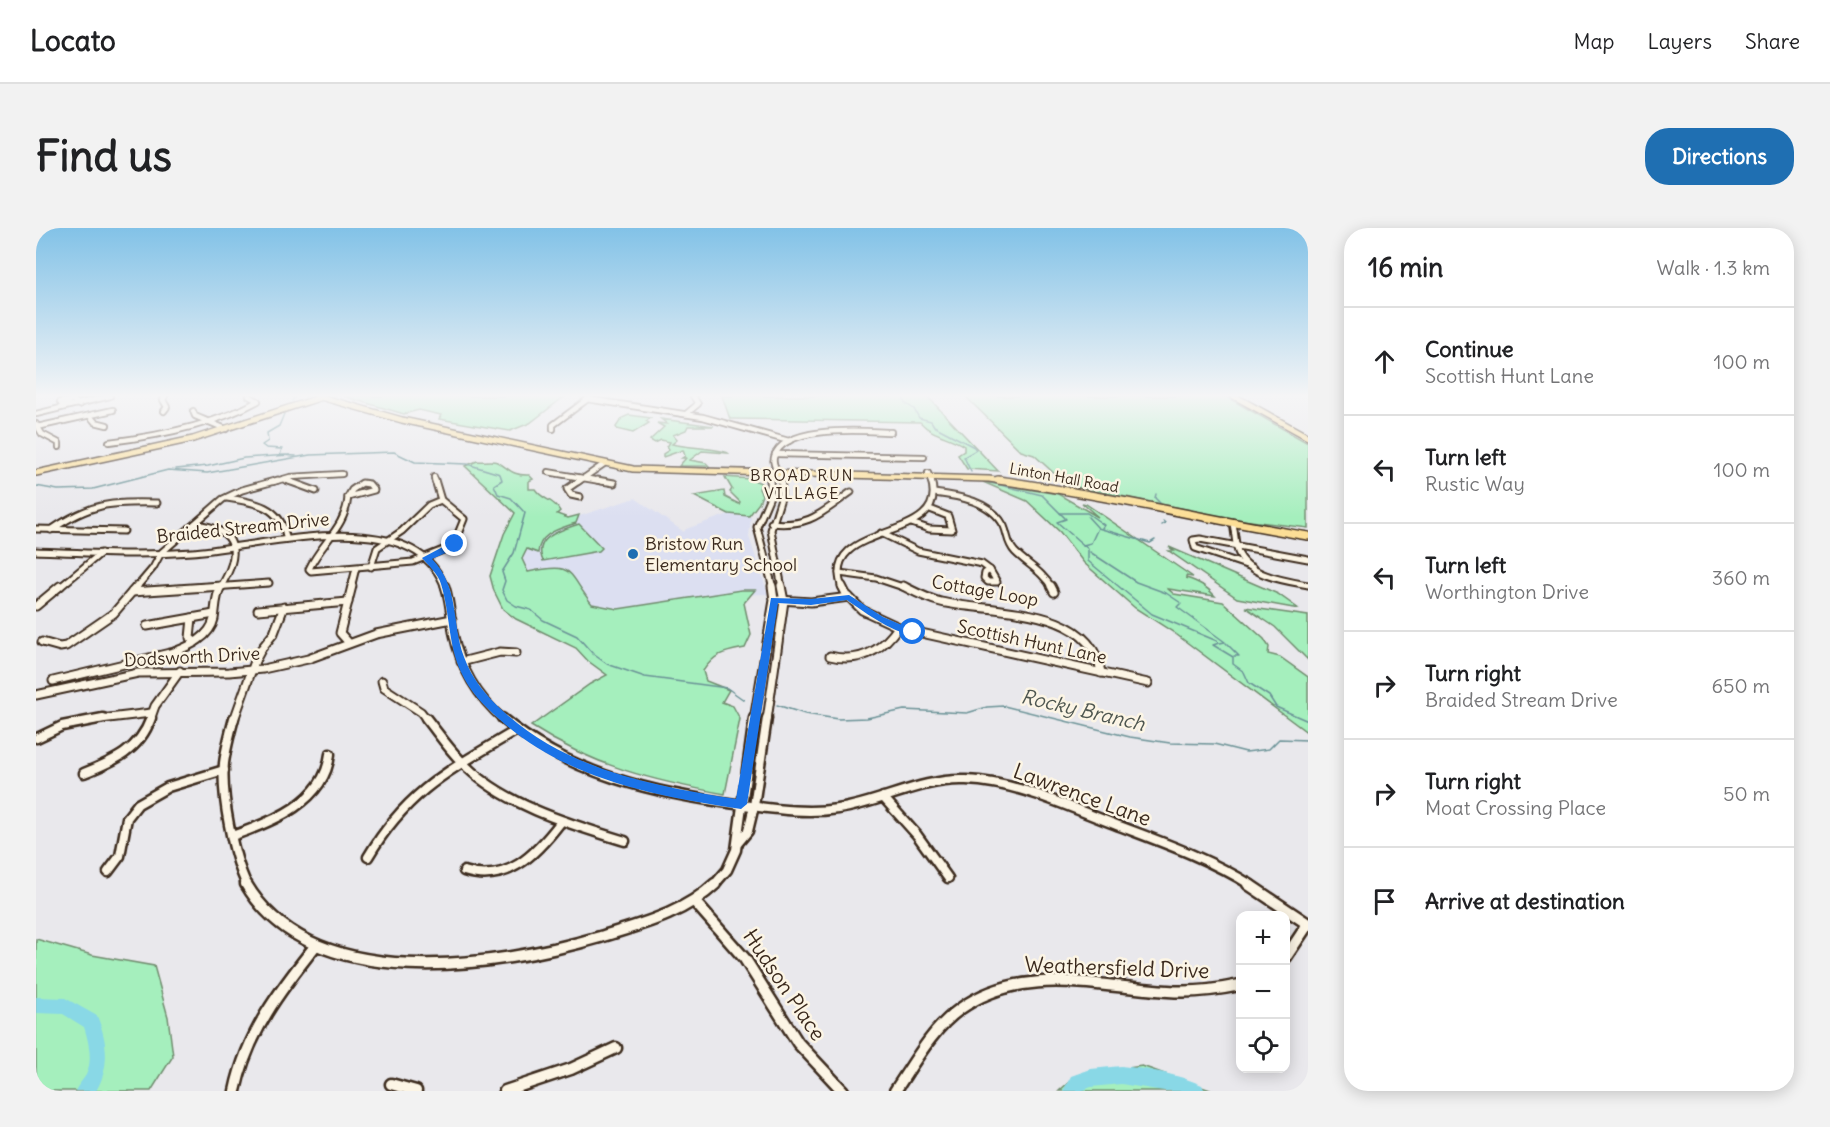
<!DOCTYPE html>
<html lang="en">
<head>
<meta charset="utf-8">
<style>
	:root { --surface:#fff; --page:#f2f2f2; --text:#202124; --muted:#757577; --line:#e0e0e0; --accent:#1f6fb2 }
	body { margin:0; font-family:Delius,sans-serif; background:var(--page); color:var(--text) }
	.controls { position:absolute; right:18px; bottom:18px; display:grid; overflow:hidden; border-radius:12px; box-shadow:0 3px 15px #0003 }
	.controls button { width:54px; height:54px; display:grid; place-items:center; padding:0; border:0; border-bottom:2px solid var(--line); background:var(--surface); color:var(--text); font:30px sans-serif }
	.stop { position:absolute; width:18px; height:18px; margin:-14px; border:4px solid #1a73e8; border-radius:50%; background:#fff }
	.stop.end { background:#1a73e8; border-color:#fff; box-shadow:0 2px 6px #0008 }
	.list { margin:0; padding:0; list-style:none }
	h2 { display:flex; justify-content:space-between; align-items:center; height:78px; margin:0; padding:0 24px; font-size:26px }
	h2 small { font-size:20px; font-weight:400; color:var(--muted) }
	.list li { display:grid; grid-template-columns:39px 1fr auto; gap:18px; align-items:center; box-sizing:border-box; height:108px; padding:0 24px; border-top:2px solid var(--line) }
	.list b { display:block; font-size:22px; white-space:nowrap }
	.list p { margin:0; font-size:20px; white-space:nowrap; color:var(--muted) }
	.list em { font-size:20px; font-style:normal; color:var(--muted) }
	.icon { flex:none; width:33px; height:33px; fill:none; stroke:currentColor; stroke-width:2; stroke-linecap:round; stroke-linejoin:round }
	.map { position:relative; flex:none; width:1272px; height:863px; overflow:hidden; border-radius:24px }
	header { display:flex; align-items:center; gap:36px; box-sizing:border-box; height:84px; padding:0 30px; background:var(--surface); border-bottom:2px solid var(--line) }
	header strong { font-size:28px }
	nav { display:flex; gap:33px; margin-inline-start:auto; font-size:21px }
	.intro { display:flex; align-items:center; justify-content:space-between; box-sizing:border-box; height:144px; padding:0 36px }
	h1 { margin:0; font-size:42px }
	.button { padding:15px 27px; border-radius:24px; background:var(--accent); color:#fff; font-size:21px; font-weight:700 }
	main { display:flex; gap:36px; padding:0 36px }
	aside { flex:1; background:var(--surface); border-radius:24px; box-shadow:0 3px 15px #0003 }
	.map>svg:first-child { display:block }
	.built { fill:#dcdff1 }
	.green { fill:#a5efbd; stroke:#708c6e; stroke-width:1.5 }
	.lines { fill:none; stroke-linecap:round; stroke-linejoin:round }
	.stream { stroke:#6a9296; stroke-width:1.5 }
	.river { fill:#89d8e6; fill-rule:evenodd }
	.minor-far4-casing { stroke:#3b2a1e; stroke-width:8 }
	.minor-far3-casing { stroke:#3b2a1e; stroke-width:9 }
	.minor-far2-casing { stroke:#3b2a1e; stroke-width:11 }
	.minor-far1-casing { stroke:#3b2a1e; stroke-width:13 }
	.minor-casing { stroke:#3b2a1e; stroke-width:15 }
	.major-far1-casing { stroke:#3b2a1e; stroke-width:8 }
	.major-casing { stroke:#3b2a1e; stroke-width:10 }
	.minor-far4 { stroke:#fcf5e5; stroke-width:4.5 }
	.minor-far3 { stroke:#fcf5e5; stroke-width:5 }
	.minor-far2 { stroke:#fcf5e5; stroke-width:7 }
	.minor-far1 { stroke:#fcf5e5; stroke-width:8 }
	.minor { stroke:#fcf5e5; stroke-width:10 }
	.major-far1 { stroke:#fcde96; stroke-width:5 }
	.major { stroke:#fcde96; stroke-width:7 }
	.route { fill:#1a73e8 }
	.poi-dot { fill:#1f6fb2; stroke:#fcf5e5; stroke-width:2 }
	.labels { text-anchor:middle; stroke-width:5; stroke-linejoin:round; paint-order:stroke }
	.far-street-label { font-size:15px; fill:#3b2a1e; stroke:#fcf5e5 }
	.far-neighbourhood-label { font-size:16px; letter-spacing:1.5px; fill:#3b2a1e; stroke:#fcf5e5 }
	.street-label { font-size:18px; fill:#3b2a1e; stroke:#fcf5e5 }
	.poi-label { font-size:18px; fill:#3b2a1e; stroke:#fcf5e5; text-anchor:start }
	.water-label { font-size:20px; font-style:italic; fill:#4e5650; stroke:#fcf5e5 }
	.near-street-label { font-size:21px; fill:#3b2a1e; stroke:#fcf5e5 }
</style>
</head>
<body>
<header>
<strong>Locato</strong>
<nav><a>Map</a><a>Layers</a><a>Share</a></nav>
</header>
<div class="intro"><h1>Find us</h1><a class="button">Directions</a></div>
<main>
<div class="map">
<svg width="1272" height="863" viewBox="0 0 1272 863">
	<rect width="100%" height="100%" fill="#e9e8ec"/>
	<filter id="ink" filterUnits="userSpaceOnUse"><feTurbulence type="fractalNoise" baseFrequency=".0167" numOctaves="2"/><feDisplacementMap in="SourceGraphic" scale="12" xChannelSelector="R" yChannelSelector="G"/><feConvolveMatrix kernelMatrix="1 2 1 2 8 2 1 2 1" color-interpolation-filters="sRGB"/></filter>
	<g filter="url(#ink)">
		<polygon class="built" points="599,270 648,304 650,301 693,286 715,289 713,309 732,366 704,367 615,388 513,387 478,317 500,302"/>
		<g class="green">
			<polygon points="307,168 529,168 494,195 474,203 403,191 405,187 383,182 368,186"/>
			<path d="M 686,168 L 891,168 L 962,243 L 931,241 L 922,227 L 928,223 L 928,218 C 913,208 897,208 884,194 L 698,191 L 694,191 Z"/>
			<polygon points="929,168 1189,168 1272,215 1272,300 1198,291 1031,257 998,227 985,223"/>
			<polygon points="593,187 615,190 610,193 613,195 597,205 581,201 580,199 586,190"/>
			<path d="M 625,191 L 678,198 L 652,198 L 650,202 L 637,207 L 641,212 L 636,216 C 646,219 687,221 692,225 L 666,223 L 654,232 L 670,235 L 673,238 L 643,238 L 650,230 L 646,230 L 649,228 L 647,222 L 627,229 L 627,226 L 633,222 L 631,219 L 634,214 L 625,212 L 619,215 L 614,212 L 628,199 L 621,195 L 631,196 Z"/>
			<path d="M 441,233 C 446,234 456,232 461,234 C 473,240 476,248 493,247 L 497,251 L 493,253 L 493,261 L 499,261 C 507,273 517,270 524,283 L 521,286 L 532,290 L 543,287 L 540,295 C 523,301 503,305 502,325 L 491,321 L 486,331 L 492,344 C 540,334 530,343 556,376 L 582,381 L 705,362 L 719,362 L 708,375 L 715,407 L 709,420 C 688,424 679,425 667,443 L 670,453 L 693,462 L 686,474 L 697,478 L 704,491 L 689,566 C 618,553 557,538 495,498 L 554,456 L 571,447 L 552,433 L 540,420 L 480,391 L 467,381 L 458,363 L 454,348 L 468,306 L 479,285 L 429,238 Z"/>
			<polygon points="689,249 715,251 725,255 723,261 726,267 723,275 713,288 693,286 658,268 688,263 689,269 703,276 704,274 694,264 696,261"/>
			<path d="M 947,254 L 1022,266 L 1062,289 L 1046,275 L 1050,276 L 1157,349 L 1150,348 L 1150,350 C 1163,354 1170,358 1179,368 L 1132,361 L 1138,366 L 1187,374 L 1228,411 L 1233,419 L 1232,426 L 1244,429 L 1272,449 L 1272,505 L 1137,404 L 1099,380 L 1048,335 L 1024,304 L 991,273 Z"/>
			<path d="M 543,296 L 566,320 L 563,323 L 507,333 C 496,309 526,302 543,296 Z"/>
			<polygon points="1133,319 1242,366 1263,381 1201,370 1133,323 1138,323"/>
			<polygon points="1209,379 1272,388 1272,432 1239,399"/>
			<polygon points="0,711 56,727 118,738 132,789 137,828 115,863 0,863"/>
			<polygon points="1106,838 1177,863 1023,863 1041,847"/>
		</g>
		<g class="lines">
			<g class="stream">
				<polyline points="867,168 869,175 878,181 883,190 895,193 898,198 938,219 940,222 928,229 935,244"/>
				<polyline points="256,173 259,168"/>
				<polyline points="248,186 243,198 231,205 232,213 226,217 230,220 246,221 244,227 260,228"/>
				<polyline points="140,241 172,238 208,230 254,227"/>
				<polyline points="952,254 1006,267 1030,291 1021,294 1052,321 1052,333 1116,386 1181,413 1183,415 1177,417 1197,429 1197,436 1208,444 1213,455 1233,468 1240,479 1272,493"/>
				<polyline points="0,258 22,262 57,261 132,242 171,245 274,227 358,224 379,234 431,236 464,246 466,252 458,257 462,266 475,270 489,285 478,325 466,344 469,353 466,362 471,372 480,378 495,382 507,392 541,408 557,426 571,436 609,449 691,460 708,472"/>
				<polyline points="1120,266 1119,270 1124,275"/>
				<polyline points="1024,285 1051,285 1068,297 1066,300"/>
				<polyline points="1126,297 1129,295 1127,293"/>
				<polyline points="1062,300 1114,315 1119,312"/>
				<polyline points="1047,317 1055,315 1062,300 1052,289"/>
				<polyline points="1054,324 1100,354 1130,365 1145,375 1141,379 1189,414 1184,415"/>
				<polyline points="1190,415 1203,428 1198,428"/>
				<polyline points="741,477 769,486 802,491 831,490 868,482 931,485 951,479 968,478 1094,509 1134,515 1178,516 1210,524 1233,521 1243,511 1272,512"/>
			</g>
			<g class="river">
				<path d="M 0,769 L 29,770 L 61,788 C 72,814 74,839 60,863 L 39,863 C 42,857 46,853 50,847 C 57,833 53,814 48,799 L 27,786 L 0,785 Z"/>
				<path d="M 1085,838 C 1112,841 1141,846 1166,857 L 1169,863 L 1128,863 L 1085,856 L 1055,859 L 1046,863 L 1027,863 L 1035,848 L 1055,841 Z"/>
			</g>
			<defs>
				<g id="minor-far4">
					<polyline points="551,171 667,189 753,213"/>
					<polyline points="34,177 26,177 24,174 37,172 43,177"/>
					<polyline points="128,183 131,179 127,172 129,168"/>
					<polyline points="157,183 159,188 190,201"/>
					<polyline points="0,186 74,168"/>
					<polyline points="650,186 662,176 657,168"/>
					<polyline points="54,188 59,194 71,197"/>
					<polyline points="0,196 6,206 23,215 23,219"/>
					<polyline points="1,199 77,182"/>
					<polyline points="517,201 517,197 553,170"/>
					<path d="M 73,214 C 122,208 179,197 222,173 L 213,168"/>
					<polyline points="739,226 888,229"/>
					<polyline points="512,244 570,254"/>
					<polyline points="892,245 895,254"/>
					<polyline points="398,249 399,254"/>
					<polyline points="247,251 255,254"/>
					<polyline points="237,254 254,249 306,246"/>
					<polyline points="542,254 568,236"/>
					<polyline points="734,254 734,245 740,243"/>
					<path d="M 746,254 C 745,245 735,238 738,229 C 748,196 828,203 855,204"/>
				</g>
				<g id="minor-far3">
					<polyline points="250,252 280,263"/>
					<polyline points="544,252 531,261 535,267 544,269"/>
					<polyline points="561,252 578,255"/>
					<polyline points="734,252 735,266 721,299 737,360"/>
					<polygon points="326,255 333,256 338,262 312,269 316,262"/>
					<path d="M 898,265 C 923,268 955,273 968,298 C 972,307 971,316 979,324 C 991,336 1007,344 1016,360"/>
					<path d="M 312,269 C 310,299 285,315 273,341 L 275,343 L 377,334 L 417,318 L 428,291 L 405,272 L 399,252"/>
					<path d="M 191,270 C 218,274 245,278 250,309"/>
					<path d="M 735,295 C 774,299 785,285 815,264"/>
					<polyline points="875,295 893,301 916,302 912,288 894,281"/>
					<path d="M 159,296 C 204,301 205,326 184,360"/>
					<path d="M 1197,296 C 1199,305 1199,315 1202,324 C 1212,348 1250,353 1272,357"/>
					<polyline points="0,301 88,303"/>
					<path d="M 15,302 C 55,275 73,274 121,275"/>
					<polyline points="845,305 882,323 946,336 954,342"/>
					<path d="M 0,323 C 52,325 104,328 156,324 C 222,320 379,272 409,360"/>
					<polyline points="335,339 341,320 366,303 393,277 405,272"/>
					<polyline points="1216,339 1159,320 1157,312 1164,311 1272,331"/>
					<polygon points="954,342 961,354 952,354 948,350 949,345"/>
					<polyline points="803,345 840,350 870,360"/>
					<polyline points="23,360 65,325"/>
					<polyline points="100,360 117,340 125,325 187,271 206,262 242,252"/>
					<polyline points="163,360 233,355"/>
					<polyline points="315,360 320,340"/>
					<polyline points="746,360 735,302 745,270 746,252"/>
					<path d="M 806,360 C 781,291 916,318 895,252"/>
				</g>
				<g id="minor-far2">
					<path d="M 409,358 C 414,373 415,389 417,404 C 424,439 441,469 468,492"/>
					<polyline points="806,358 810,366 826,382 867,401 1112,455"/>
					<path d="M 867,358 C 879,364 892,371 905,374 C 953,385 1056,376 1065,445"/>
					<polyline points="1015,358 1018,364"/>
					<polyline points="96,364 186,358"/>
					<polyline points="743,372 775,374 813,369"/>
					<polyline points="0,378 24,358"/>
					<polyline points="222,382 312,374"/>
					<polyline points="156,390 154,410 159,414"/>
					<polyline points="111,398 178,386"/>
					<polyline points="6,414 24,419 30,418 78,385 101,358"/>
					<polyline points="313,415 304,405 316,358"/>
					<path d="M 794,428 C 823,435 845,424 862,399"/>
					<polyline points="425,434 464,424 480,425"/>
					<path d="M 17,453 L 138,424 C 154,418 174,409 178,391 C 180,379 179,369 185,358"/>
					<polyline points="346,453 348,460 385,484 391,492"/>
					<polyline points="0,467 102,445 193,444 227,441 272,431 340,406 416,391"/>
					<polyline points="56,492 115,485"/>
					<polyline points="114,492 119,478 144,443"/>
					<polyline points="198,492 219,433 226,420 238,405 248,379"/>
					<polyline points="718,492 738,372 736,358"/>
					<polyline points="731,492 748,373 745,358"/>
				</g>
				<g id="minor-far1">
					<path d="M 198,490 C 194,505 190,520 188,535 C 185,567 197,629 211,657"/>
					<path d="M 390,490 C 402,505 412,520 425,533 C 464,576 536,597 589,613"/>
					<path d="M 466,490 C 534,547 621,566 707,577 C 738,581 771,586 802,581 C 845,575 885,550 930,552 C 982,554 1030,578 1078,596 C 1125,614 1172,630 1215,657"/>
					<polyline points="1,510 26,498 67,490"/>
					<path d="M 48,545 C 78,533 103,523 115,490"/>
					<polyline points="847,569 881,607 912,650"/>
					<path d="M 196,608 C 236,594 289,574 294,526"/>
					<polyline points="702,615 712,603 718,578 731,490"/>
					<path d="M 332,629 C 372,561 416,541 481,502"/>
					<path d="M 428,643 C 471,657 500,626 524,595"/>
					<polyline points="72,644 84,628 91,590 102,576 132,559 188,542"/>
					<polyline points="678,657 691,642 700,622 718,490"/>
				</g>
				<g id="minor">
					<path d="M 210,656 C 276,768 461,739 564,709 C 605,696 647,686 679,656"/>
					<polyline points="1212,656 1272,696"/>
					<polyline points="658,673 709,731 762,815 807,863"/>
					<polyline points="1250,729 1272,696"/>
					<polyline points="355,856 380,863"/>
					<path d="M 199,863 C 211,805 244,762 280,717"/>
					<polyline points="469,863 535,841 580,820"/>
					<path d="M 859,863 C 878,835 896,801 924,781 C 986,736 1062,759 1132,763 C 1156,765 1180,762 1204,757"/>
				</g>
				<g id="major-far1">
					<polyline points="281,168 366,192 597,241 953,251 974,254"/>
					<polyline points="1198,168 1272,209"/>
					<polyline points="0,245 157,211 286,169"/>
				</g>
				<path id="major" d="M 962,252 C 1066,266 1168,291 1272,308"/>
			</defs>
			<use href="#minor-far4" class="minor-far4-casing"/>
			<use href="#minor-far3" class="minor-far3-casing"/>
			<use href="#minor-far2" class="minor-far2-casing"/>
			<use href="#minor-far1" class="minor-far1-casing"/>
			<use href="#minor" class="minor-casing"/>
			<use href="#major-far1" class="major-far1-casing"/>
			<use href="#major" class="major-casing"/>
			<use href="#minor-far4" class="minor-far4"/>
			<use href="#minor-far3" class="minor-far3"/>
			<use href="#minor-far2" class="minor-far2"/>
			<use href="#minor-far1" class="minor-far1"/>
			<use href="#minor" class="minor"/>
			<use href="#major-far1" class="major-far1"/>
			<use href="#major" class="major"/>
		</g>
	</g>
	<linearGradient id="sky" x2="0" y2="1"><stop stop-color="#82c2e7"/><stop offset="0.58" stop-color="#f5f5f6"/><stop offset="1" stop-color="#f5f5f6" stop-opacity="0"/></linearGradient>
	<rect width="1272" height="289" fill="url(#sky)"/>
	<path class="route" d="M 416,314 L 423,316 L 416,322 L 396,331 C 424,360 415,394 428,429 C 436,451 450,468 468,484 C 532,542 617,558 700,571 L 735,370 L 775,371 L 813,367 L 847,389 L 882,404 C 868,414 824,381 811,372 L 775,377 L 742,375 L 711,576 L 705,581 C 619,568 528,551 462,490 C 447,477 433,462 425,444 C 412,416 414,385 405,356 C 402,346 393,338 386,330 Z"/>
	<circle class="poi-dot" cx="597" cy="326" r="6"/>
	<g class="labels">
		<g class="far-street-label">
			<text transform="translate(1028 250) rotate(10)" y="5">Linton Hall Road</text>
		</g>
		<g class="far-neighbourhood-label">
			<text x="766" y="253">BROAD RUN<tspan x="766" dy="18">VILLAGE</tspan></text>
		</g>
		<g class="street-label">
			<text transform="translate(207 300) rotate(-6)" y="6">Braided Stream Drive</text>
			<text transform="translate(949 363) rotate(10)" y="6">Cottage Loop</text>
			<text transform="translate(996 414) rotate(12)" y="6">Scottish Hunt Lane</text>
			<text transform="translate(156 429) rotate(-3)" y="6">Dodsworth Drive</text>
		</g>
		<g class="poi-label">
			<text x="609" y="322">Bristow Run<tspan x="609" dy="21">Elementary School</tspan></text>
		</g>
		<g class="water-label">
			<text transform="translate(1047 482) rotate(13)" y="7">Rocky Branch</text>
		</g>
		<g class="near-street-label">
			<text transform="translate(1046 567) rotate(20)" y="7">Lawrence Lane</text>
			<text transform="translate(1081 740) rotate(2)" y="7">Weathersfield Drive</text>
			<text transform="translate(748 757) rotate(56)" y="7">Hudson Place</text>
		</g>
	</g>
</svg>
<div class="controls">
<button>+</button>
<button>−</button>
<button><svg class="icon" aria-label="locate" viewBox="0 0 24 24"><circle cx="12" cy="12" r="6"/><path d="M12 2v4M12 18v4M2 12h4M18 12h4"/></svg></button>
</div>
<div class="stop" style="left:877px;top:404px"></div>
<div class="stop end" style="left:419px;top:316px"></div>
</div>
<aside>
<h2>16 min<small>Walk · 1.3 km</small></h2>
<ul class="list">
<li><svg class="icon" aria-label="ahead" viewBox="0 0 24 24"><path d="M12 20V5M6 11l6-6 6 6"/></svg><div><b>Continue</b><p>Scottish Hunt Lane</p></div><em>100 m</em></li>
<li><svg class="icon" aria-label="left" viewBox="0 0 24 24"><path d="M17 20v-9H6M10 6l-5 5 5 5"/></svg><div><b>Turn left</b><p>Rustic Way</p></div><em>100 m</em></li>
<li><svg class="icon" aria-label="left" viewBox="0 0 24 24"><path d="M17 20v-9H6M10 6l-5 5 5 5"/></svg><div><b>Turn left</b><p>Worthington Drive</p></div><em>360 m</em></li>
<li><svg class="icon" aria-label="right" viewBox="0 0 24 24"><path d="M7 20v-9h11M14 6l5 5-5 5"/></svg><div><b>Turn right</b><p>Braided Stream Drive</p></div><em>650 m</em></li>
<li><svg class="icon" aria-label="right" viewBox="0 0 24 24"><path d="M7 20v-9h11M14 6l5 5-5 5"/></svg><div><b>Turn right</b><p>Moat Crossing Place</p></div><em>50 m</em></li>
<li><svg class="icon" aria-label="arrive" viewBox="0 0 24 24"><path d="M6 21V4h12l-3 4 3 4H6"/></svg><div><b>Arrive at destination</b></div></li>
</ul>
</aside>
</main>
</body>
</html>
